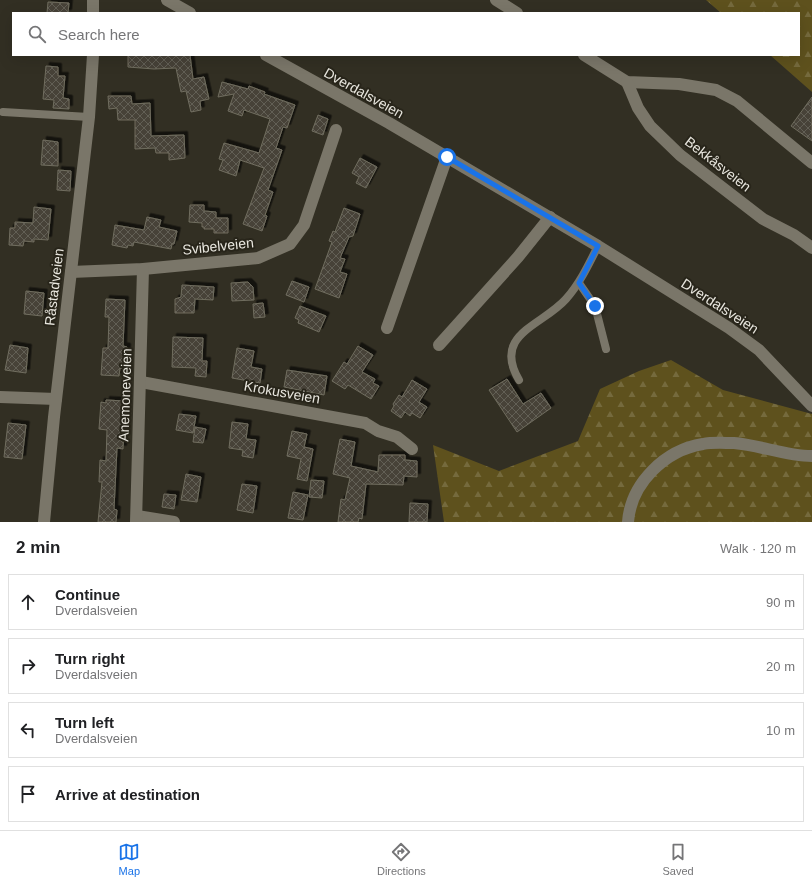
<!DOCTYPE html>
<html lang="en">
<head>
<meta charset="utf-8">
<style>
	:root { --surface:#fff; --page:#f2f2f2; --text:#202124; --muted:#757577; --line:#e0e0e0; --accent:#1a73e8 }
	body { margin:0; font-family:Arial,sans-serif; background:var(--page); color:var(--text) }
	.stop { position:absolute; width:12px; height:12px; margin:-9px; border:3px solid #1a73e8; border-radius:50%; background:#fff }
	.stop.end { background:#1a73e8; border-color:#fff; box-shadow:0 1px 4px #0008 }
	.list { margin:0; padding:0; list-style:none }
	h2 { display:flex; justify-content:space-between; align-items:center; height:52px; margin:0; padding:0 16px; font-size:17px }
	h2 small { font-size:13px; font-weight:400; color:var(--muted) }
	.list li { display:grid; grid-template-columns:26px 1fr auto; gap:12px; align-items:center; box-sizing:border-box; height:56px; margin:0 8px 8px; padding:0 8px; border:1px solid var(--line); border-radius:0px }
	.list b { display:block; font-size:15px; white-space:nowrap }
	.list p { margin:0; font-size:13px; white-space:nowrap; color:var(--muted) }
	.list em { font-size:13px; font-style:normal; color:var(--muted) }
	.icon { flex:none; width:22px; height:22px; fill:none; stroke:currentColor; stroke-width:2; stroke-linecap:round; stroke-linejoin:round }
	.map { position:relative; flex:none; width:812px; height:522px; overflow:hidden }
	.search { position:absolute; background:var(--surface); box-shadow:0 4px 16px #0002; left:12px; right:12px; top:12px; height:44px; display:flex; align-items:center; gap:10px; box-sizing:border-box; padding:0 14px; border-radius:0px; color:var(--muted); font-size:15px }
	.sheet { height:308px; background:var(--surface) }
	nav { display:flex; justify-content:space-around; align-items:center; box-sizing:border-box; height:56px; border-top:1px solid var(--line); background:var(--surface); font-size:11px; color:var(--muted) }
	nav a { display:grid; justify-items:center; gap:2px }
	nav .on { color:var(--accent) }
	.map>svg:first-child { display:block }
	.forest { fill:url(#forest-firs) }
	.building { fill:url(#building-cross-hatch); stroke:#706d5f; filter:url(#shadow) }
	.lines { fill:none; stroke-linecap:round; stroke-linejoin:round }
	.lane { stroke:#7a7669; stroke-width:8 }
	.street { stroke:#7a7669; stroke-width:12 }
	.secondary { stroke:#7a7669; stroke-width:12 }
	.route { stroke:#1a73e8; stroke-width:5 }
	.labels { text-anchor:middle; stroke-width:4; stroke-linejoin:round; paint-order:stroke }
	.street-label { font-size:14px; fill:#e8e6de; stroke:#28251a }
</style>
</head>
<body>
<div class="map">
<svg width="812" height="522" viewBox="0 0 812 522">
	<defs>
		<pattern id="forest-firs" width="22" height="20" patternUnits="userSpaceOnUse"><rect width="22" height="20" fill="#5e511d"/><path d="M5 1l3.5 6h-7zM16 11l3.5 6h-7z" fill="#756a3d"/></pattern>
		<pattern id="building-cross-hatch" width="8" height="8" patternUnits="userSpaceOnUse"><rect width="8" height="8" fill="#474337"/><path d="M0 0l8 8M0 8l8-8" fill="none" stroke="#625e54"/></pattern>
		<filter id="shadow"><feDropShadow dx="3.5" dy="-3.5" stdDeviation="0" flood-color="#0009"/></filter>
	</defs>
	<rect width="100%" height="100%" fill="#322f23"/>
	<g class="forest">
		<polygon points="706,0 812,0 812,92 770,55 799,55 799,13 721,13"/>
		<polygon points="671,360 723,390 812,414 812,522 444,522 433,445 499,471 578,441 600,389 639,371"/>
	</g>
	<g class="building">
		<polygon points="48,2 69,3 68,13 47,13"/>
		<polygon points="128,55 190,55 193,79 204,77 209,99 200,101 201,110 191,112 186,91 181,92 176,68 154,69 128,67"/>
		<polygon points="46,66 58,67 58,76 65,76 63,98 69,99 69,109 53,108 54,100 43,99"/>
		<polygon points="222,82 248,89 249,86 265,92 264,94 295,105 287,128 283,127 276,148 282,150 268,190 273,192 265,215 267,216 262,231 243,224 264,168 240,160 236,176 219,170 223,160 219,159 224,143 259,153 270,119 244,110 242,116 228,111 234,94 218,97"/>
		<polygon points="108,96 131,96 132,104 150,103 151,136 184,135 185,158 169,160 169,153 156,153 155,148 135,149 135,120 118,120 117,108 109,109"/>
		<polygon points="812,97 812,141 791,126"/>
		<polygon points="318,115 328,119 323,135 312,131"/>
		<polygon points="43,140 58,142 58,166 41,165"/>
		<polygon points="360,158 377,167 366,188 356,183 359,177 352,173"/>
		<polygon points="58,170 71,171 70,191 57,190"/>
		<polygon points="190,205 204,205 204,211 216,212 216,218 228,218 228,233 214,233 214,229 204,229 204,227 202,227 202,223 189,222"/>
		<polygon points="34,207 51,209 48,240 34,239 34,242 24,241 23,246 9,245 10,228 15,228 15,222 33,223"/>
		<polygon points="344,208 360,214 353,236 349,237 340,258 345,259 340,272 347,274 339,298 315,289 332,242 329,241 333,231 335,232"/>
		<polygon points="147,217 161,220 159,227 177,231 174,244 172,244 171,249 134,242 133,246 128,245 127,248 112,245 115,225 144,230"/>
		<polygon points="292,281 309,287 304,302 286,295"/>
		<polygon points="248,282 253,287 254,300 232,301 231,283"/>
		<polygon points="182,285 214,287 213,300 195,299 194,313 175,313 175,299 181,297"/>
		<polygon points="26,291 44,293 42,316 24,314"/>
		<polygon points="106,299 125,300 123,346 127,347 126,368 120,368 119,376 101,375 103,348 108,348 109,317 105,317"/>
		<polygon points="263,303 265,317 254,318 253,304"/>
		<polygon points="300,306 326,316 319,332 298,323 299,320 295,318"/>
		<polygon points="173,337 203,338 202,361 207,361 206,377 195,376 196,368 172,367"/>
		<polygon points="10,345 28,348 26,373 5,370"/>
		<polygon points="358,346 373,355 362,372 375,379 373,383 379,386 371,399 348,385 345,389 332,381 344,362 347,364"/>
		<polygon points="237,348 254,351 251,367 262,369 260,383 232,378"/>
		<polygon points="287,370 327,376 324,395 284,387"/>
		<polygon points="507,379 523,404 541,393 551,408 517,432 489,390"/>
		<polygon points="412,380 427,389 419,402 427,407 420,418 412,413 410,416 405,412 401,418 391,411 394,406 393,404 399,395 402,397"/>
		<polygon points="106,400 125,401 123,449 117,448 114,509 117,510 116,522 98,522 102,482 99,482 100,460 106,461 107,430 99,429 101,402 106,403"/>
		<polygon points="179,414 196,416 193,433 176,430"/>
		<polygon points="232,422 248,424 246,439 256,440 253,458 242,456 243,450 229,448"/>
		<polygon points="8,423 26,425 22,459 4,457"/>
		<polygon points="195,427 206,429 203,443 193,442"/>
		<polygon points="292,431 307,434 304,447 313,449 307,481 297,479 301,459 287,456"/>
		<polygon points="340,439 355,442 351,466 378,472 379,455 405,455 405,460 417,461 417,477 404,476 403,485 366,484 362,519 359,518 358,522 338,522 341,499 345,500 350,478 333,474"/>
		<polygon points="186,474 201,477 197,502 181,500"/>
		<polygon points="311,480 324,481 322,498 309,497"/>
		<polygon points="242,484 257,486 253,513 237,510"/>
		<polygon points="293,492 308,495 303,520 288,518"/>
		<polygon points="164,494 176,495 174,509 162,507"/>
		<polygon points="410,503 428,504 427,522 409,522"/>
	</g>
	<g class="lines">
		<g class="lane">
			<polyline points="3,112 89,117"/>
			<polyline points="579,283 595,306 606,349"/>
			<path d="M 519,380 C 492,334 542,326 566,299 C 580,283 589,264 598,246"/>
		</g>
		<g class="street">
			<polyline points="167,0 190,13"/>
			<polyline points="496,0 517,13"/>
			<polyline points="266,55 389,123 598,246 729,328 759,350 812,406"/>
			<polyline points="584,55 627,82 679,84 716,90 737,101 812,163"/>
			<polyline points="627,82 638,108 650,126 680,155 763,219 794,235 812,248"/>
			<polyline points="71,272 143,269 258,258 290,244 304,225 336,130"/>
			<polyline points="387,328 447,157"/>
			<polyline points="439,345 518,257 550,217"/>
			<polyline points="141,382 365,423 378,431 397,437 412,449"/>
			<polyline points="0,397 56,399"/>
			<polyline points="137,516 174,522"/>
			<polyline points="136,522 143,269"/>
			<path d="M 628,522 C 631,483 665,450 703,444 C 712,442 724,443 734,443 C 760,445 785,456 812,456"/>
		</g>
		<g class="secondary">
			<polyline points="93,0 93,13"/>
			<polyline points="44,522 54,417 89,117 93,55"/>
		</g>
	</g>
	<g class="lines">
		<polyline class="route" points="447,157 598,246 579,283 595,306"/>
	</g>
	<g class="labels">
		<g class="street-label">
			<text transform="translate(364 93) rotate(29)" y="5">Dverdalsveien</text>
			<text transform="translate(718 164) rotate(38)" y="5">Bekkåsveien</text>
			<text transform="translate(218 246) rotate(-6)" y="5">Svibelveien</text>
			<text transform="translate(54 287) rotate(-83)" y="5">Råstadveien</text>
			<text transform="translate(720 306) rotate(33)" y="5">Dverdalsveien</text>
			<text transform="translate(282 392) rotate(10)" y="5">Krokusveien</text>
			<text transform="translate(125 395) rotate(-88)" y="5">Anemoneveien</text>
		</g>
	</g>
</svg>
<div class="stop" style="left:447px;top:157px"></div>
<div class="stop end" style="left:595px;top:306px"></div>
<div class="search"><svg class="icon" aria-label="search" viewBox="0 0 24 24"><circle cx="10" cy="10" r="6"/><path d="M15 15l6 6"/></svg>Search here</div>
</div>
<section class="sheet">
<h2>2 min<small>Walk · 120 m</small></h2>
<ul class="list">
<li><svg class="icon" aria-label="ahead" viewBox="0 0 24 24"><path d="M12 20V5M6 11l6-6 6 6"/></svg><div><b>Continue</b><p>Dverdalsveien</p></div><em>90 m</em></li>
<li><svg class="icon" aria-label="right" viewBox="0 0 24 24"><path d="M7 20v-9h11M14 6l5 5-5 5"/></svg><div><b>Turn right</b><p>Dverdalsveien</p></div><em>20 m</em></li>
<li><svg class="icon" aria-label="left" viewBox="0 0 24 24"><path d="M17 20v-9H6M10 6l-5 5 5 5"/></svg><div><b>Turn left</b><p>Dverdalsveien</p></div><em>10 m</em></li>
<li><svg class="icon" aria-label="arrive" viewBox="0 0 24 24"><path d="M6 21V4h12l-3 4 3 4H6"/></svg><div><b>Arrive at destination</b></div></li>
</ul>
</section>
<nav>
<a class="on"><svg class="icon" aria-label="map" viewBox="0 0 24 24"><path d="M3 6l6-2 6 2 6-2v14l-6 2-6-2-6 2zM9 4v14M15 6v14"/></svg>Map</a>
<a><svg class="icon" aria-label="directions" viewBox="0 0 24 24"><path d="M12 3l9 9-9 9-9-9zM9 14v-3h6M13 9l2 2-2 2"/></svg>Directions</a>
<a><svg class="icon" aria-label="saved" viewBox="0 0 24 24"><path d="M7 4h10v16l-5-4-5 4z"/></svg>Saved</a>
</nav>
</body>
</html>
